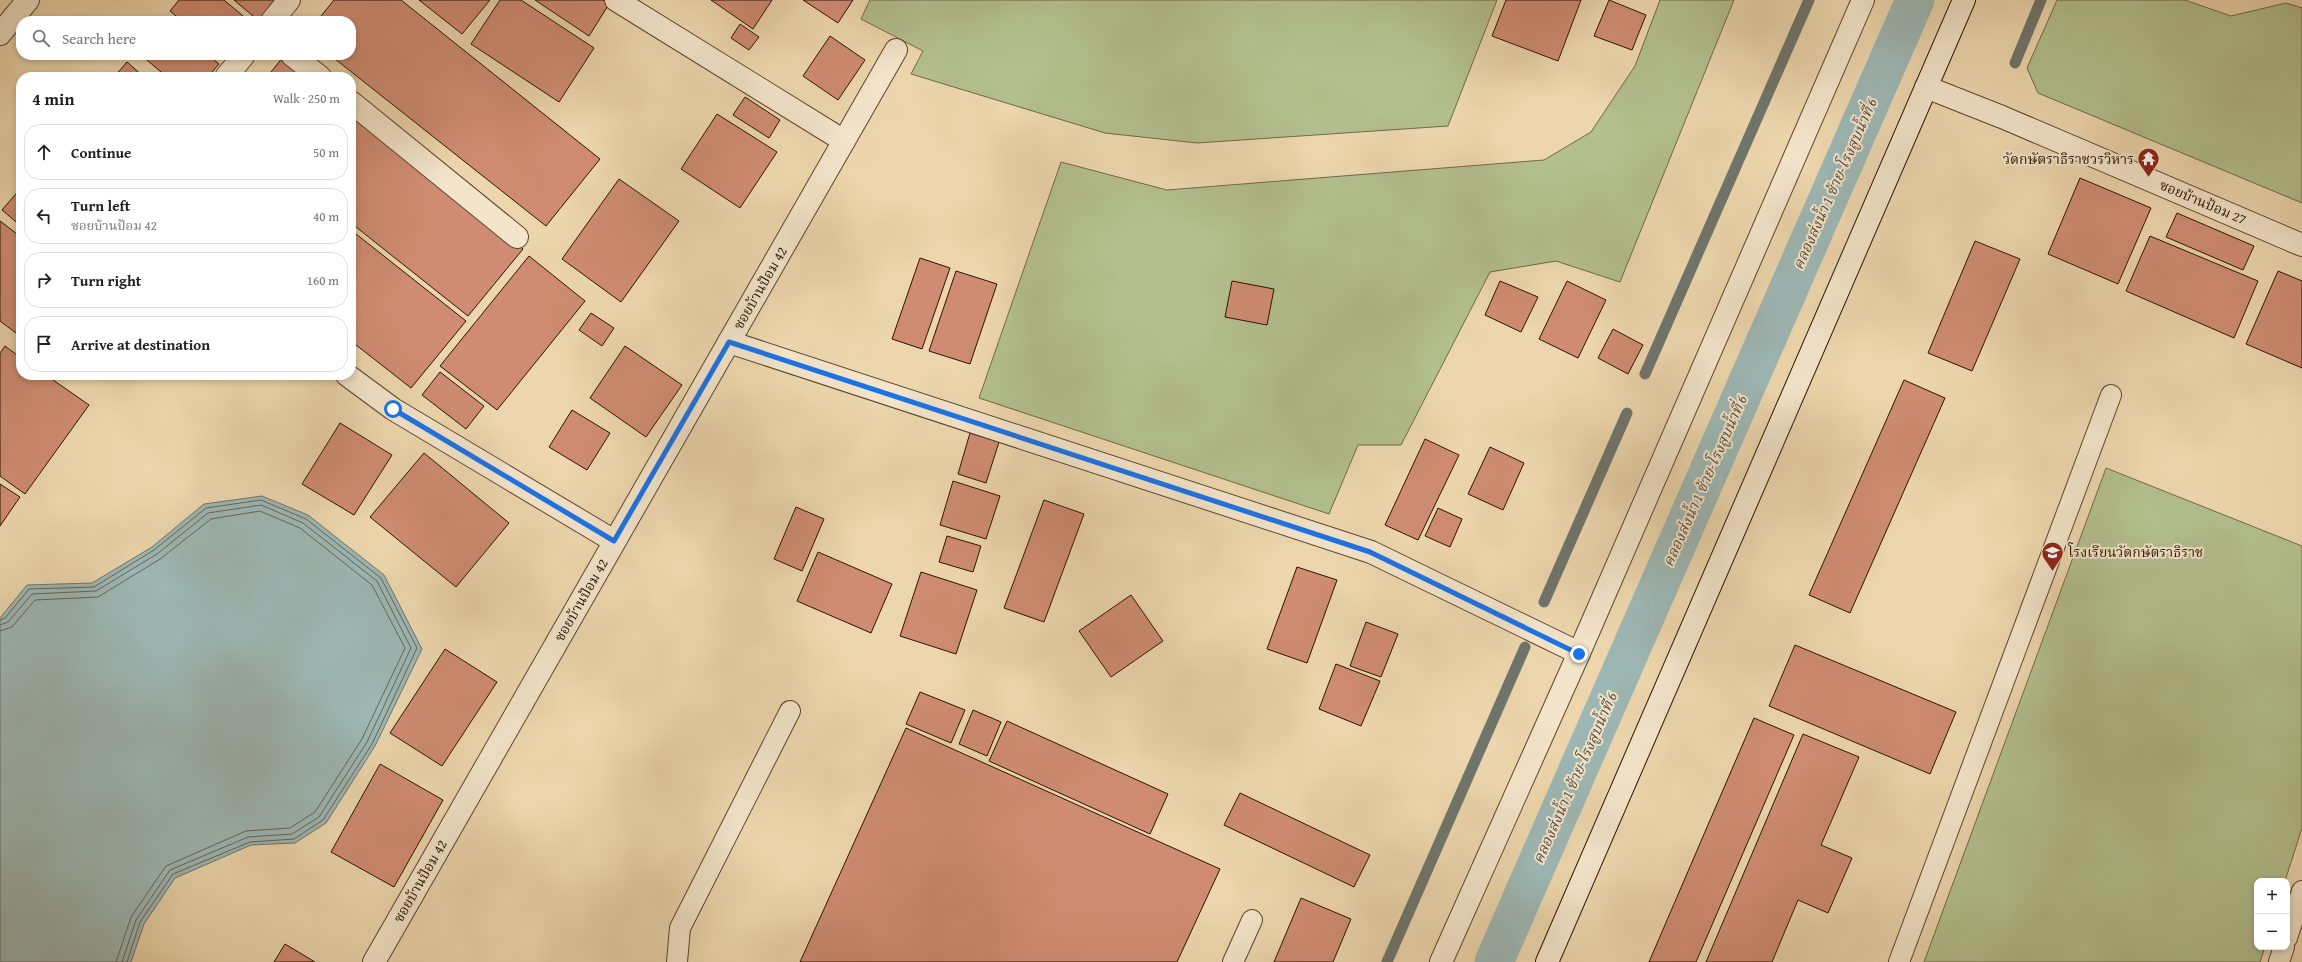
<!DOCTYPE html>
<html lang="en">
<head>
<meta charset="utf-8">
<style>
	:root { --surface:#fff; --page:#f6f6f6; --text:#202124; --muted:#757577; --line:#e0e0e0 }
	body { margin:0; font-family:"Gentium Book Plus","Noto Serif Thai",serif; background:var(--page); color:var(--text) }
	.controls { position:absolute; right:12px; bottom:12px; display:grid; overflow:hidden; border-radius:8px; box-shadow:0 2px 6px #0003 }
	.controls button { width:36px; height:36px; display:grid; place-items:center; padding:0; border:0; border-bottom:1px solid var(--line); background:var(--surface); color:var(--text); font:20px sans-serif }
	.stop { position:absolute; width:12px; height:12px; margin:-9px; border:3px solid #1a73e8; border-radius:50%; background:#fff }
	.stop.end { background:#1a73e8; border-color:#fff; box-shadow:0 1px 4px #0008 }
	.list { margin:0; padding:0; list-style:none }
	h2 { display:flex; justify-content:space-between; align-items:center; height:52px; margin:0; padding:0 16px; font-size:17px }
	h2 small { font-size:13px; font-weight:400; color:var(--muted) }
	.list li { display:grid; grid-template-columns:26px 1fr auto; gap:12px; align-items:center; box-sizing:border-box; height:56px; margin:0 8px 8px; padding:0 8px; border:1px solid var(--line); border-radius:16px }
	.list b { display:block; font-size:15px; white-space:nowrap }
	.list p { margin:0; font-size:13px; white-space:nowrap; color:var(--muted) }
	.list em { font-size:13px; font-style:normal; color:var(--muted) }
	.icon { flex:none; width:22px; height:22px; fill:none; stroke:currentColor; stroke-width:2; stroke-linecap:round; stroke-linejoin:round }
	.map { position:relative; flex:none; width:2302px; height:962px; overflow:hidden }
	.search { position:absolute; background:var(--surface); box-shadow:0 2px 6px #0003; left:16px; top:16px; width:340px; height:44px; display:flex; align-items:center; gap:10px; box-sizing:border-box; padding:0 14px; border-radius:16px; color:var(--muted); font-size:15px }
	.panel { position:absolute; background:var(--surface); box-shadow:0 2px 6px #0003; left:16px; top:72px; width:340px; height:308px; border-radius:16px }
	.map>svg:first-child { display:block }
	.green { fill:#b3bf8e; stroke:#6f6947 }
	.water { fill:#9db7b4; stroke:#6f756c }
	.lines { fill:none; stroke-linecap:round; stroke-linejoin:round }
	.shore { stroke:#64655a; stroke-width:1 }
	.stream { stroke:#6f756c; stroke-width:11 }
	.canal { stroke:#9db7b4; stroke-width:39 }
	.building { fill:#cf8c72; stroke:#2b1300 }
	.service-casing { stroke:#5c442b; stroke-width:22 }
	.minor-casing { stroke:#5c442b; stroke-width:24 }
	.secondary-casing { stroke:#2b1300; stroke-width:24 }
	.service { stroke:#f3e4ca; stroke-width:20 }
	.minor { stroke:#f3e4ca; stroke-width:22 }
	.secondary { stroke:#f3e4ca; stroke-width:22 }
	.route { stroke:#1a73e8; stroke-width:5 }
	.labels { text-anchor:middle; stroke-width:4; stroke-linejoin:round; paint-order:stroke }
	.poi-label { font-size:14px; fill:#2b1300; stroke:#f3e4ca; text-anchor:end }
	.street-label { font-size:14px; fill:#2b1300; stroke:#f3e4ca }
	.water-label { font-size:15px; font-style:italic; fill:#534c3f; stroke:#f3e4ca }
</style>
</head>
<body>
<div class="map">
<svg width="2302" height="962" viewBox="0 0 2302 962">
	<rect width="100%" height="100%" fill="#edd6ad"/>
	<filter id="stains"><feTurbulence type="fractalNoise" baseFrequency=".005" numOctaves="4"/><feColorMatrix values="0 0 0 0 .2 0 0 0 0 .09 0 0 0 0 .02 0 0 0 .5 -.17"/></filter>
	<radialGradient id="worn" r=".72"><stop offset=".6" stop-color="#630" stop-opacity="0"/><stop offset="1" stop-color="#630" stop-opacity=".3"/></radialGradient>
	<g class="green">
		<polygon points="870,0 1497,0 1448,126 1197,143 1105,133 911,74 923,51 861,19"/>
		<polygon points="1660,0 1734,0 1620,282 1556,261 1490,272 1401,445 1358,445 1329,514 979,398 1061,162 1167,190 1544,160 1591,132 1635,66"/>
		<polygon points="2057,0 2185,0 2231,16 2286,3 2302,8 2302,203 2038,93 2027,68"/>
		<polygon points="2106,468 2302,546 2302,828 2285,881 2257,881 2257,947 2265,947 2260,962 1924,962"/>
	</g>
	<polygon class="water" points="262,496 308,515 384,575 422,649 375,746 326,823 295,843 251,845 175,878 144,924 131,962 0,962 0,618 27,585 92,583 152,547 204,504"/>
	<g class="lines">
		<g class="shore">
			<polyline points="0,620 5,618 29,589 94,587 154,550 206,508 261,500 306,519 381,578 417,648 372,744 323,820 294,839 250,842 173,874 140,922 127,962"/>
			<polyline points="0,625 8,622 32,594 96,591 157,554 208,513 261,505 303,523 377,581 411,648 367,742 319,817 292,834 248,837 170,870 136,920 122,962"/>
			<polyline points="0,631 12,627 35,600 98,597 160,559 211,519 260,511 300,528 372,585 405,648 362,739 315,812 290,828 246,831 166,866 131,917 116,962"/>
		</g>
		<g class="stream">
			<polyline points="2015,63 2041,0"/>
			<polyline points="1645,374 1809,0"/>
			<polyline points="1544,602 1627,413"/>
			<polyline points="1387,962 1525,647"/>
		</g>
		<polyline class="canal" points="1494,962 1915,0"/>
	</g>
	<g class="building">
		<polygon points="179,0 224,0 249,21 182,21 170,11"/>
		<polygon points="234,0 276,0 259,21"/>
		<polygon points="334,0 401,0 600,159 546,226 330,55 351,55 351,21 317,21"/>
		<polygon points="419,0 490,0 462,34"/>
		<polygon points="500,0 521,0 594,48 559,102 471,44"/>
		<polygon points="535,0 603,0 609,4 589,36"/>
		<polygon points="711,0 772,0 753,29"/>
		<polygon points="803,0 853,0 838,23"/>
		<polygon points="1506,0 1581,0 1558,61 1492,36"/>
		<polygon points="1609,0 1646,15 1632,50 1594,36"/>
		<polygon points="740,24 759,37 749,50 731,38"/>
		<polygon points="830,36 865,60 838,100 803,76"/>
		<polygon points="141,55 208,55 219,64 208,77 167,77"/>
		<polygon points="283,57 308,77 267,77"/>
		<polygon points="127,62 144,77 114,77"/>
		<polygon points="745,97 780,120 769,138 733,115"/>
		<polygon points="351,112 523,249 468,316 351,223"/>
		<polygon points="717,114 777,152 740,208 681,169"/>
		<polygon points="2080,178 2151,208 2118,284 2048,254"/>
		<polygon points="619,179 679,221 621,302 562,259"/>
		<polygon points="21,188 21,226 2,210"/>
		<polygon points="2177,213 2254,246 2243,270 2166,237"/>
		<polygon points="0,221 21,237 21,326 16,333 0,321"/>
		<polygon points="351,230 466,321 411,388 351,341"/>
		<polygon points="2150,236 2258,281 2234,338 2126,291"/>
		<polygon points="1975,241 2020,259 1972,371 1928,353"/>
		<polygon points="529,256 585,301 497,410 440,366"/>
		<polygon points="920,258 950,268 922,349 892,339"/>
		<polygon points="956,271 997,284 970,364 929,351"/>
		<polygon points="2278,271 2302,281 2302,368 2246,344"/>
		<polygon points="1232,281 1274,289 1267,325 1225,317"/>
		<polygon points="1500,281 1538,297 1521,332 1485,315"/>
		<polygon points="1567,281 1606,300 1578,358 1539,339"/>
		<polygon points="591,313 614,328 602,346 579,330"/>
		<polygon points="1613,329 1643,345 1628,374 1598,358"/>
		<polygon points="5,346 21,358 21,375 46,375 89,405 25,494 0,476 0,353"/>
		<polygon points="625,346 682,385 646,437 590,398"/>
		<polygon points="440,372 484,406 466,429 422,395"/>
		<polygon points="1904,380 1945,398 1850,613 1809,595"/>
		<polygon points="572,410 610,433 587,470 549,447"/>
		<polygon points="340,423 392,455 354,515 302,484"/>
		<polygon points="970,433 999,442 986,483 958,474"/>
		<polygon points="1425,439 1459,455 1418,540 1385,525"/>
		<polygon points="1490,447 1524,463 1503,510 1468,494"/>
		<polygon points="424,453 509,523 456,587 370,517"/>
		<polygon points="953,481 1000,496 986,539 940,525"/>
		<polygon points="0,484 20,497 0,526"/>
		<polygon points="1044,500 1084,514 1044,622 1004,608"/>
		<polygon points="796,507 824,519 802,571 774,559"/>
		<polygon points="1438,508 1462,519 1450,547 1425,536"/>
		<polygon points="947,536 981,546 973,572 939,562"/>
		<polygon points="818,552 892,584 871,633 797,601"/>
		<polygon points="1297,567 1337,580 1307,663 1267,649"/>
		<polygon points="921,572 977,590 956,654 900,636"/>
		<polygon points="1131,595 1163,641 1111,677 1079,631"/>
		<polygon points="1366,622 1398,634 1381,677 1350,666"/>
		<polygon points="1795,645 1956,712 1930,774 1769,706"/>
		<polygon points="445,649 497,682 442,766 390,733"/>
		<polygon points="1336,664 1380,681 1361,726 1319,709"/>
		<polygon points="920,692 965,710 951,743 906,724"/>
		<polygon points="973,710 1001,722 987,756 959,744"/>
		<polygon points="1754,718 1794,735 1696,962 1649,962"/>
		<polygon points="1007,721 1168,794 1150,834 989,761"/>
		<polygon points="906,728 1220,869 1177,962 800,962"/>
		<polygon points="1803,734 1859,757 1821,845 1852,858 1828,913 1798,900 1772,962 1706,962"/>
		<polygon points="380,764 443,800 394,887 331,852"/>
		<polygon points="1240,793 1370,855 1354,887 1224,825"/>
		<polygon points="1301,898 1351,919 1333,962 1274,962"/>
		<polygon points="285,944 315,962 274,962"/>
	</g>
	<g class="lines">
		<defs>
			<g id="service">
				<polyline points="2287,938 2302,891"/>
				<polyline points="677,962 680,928 790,711"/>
				<polyline points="1233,962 1252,920"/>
				<polyline points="1899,962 2111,395"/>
				<polyline points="2279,962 2284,947"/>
			</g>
			<g id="minor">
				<polyline points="616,0 844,141"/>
				<polyline points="272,21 289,0"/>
				<polyline points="0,34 28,0"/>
				<polyline points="292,55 320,77"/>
				<polyline points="226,77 244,55"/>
				<polyline points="1926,87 2002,117 2302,245"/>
				<polyline points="351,102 517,237"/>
				<polyline points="729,342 1371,552 1579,653"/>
				<polyline points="347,375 393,409 614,541"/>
				<polyline points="374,962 896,50"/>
				<polyline points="1441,962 1579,653 1863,0"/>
			</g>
			<polyline id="secondary" points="1547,962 1964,0"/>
		</defs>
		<use href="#service" class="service-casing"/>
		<use href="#minor" class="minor-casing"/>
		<use href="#secondary" class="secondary-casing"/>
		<use href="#service" class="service"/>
		<use href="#minor" class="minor"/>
		<use href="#secondary" class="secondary"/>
	</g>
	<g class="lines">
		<polyline class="route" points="393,409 614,541 729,342 1370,552 1579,654"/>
	</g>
	<defs>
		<symbol id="temple-pin" viewBox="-11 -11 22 30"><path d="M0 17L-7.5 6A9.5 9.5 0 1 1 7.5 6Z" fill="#8f2418" stroke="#f3e4ca"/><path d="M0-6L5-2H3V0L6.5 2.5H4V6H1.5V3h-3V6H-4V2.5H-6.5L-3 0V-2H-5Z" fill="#fff"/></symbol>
		<symbol id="school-pin" viewBox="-11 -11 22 30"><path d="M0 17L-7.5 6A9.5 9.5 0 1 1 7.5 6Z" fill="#8f2418" stroke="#f3e4ca"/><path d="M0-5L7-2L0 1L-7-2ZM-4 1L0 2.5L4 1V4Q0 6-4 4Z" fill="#fff"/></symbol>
	</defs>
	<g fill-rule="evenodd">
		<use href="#temple-pin" x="2136" y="146" width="25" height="34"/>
		<use href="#school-pin" x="2040" y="540" width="25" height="34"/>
	</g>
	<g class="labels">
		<g class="poi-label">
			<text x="2134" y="164">วัดกษัตราธิราชวรวิหาร</text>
			<text x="2068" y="557" text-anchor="start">โรงเรียนวัดกษัตราธิราช</text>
		</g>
		<g class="street-label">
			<text transform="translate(2203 202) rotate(23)" y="5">ซอยบ้านป้อม 27</text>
			<text transform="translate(760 288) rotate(-60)" y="5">ซอยบ้านป้อม 42</text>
			<text transform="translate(581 600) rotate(-60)" y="5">ซอยบ้านป้อม 42</text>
			<text transform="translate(420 881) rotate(-60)" y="5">ซอยบ้านป้อม 42</text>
		</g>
		<g class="water-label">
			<text transform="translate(1835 184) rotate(-66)" y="5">คลองส่งน้ำ 1 ซ้าย-โรงสูบน้ำที่ 6</text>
			<text transform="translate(1705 481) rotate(-66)" y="5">คลองส่งน้ำ 1 ซ้าย-โรงสูบน้ำที่ 6</text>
			<text transform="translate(1575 778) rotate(-66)" y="5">คลองส่งน้ำ 1 ซ้าย-โรงสูบน้ำที่ 6</text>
		</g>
	</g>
	<rect width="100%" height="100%" filter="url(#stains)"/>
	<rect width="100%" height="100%" fill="url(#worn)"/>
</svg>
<div class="controls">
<button>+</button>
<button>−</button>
</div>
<div class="stop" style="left:393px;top:409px"></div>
<div class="stop end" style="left:1579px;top:654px"></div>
<div class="search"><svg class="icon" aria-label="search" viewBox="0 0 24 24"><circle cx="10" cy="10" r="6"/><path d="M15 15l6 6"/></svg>Search here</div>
<section class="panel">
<h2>4 min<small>Walk · 250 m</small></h2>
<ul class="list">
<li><svg class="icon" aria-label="ahead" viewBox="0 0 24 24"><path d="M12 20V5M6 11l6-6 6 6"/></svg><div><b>Continue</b></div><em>50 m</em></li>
<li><svg class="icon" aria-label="left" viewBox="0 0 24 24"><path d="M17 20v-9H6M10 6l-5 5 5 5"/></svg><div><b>Turn left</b><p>ซอยบ้านป้อม 42</p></div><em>40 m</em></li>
<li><svg class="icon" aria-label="right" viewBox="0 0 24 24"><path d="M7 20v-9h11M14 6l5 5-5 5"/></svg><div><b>Turn right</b></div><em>160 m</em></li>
<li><svg class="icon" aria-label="arrive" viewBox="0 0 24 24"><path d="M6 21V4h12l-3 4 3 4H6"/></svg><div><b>Arrive at destination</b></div></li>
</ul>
</section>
</div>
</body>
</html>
